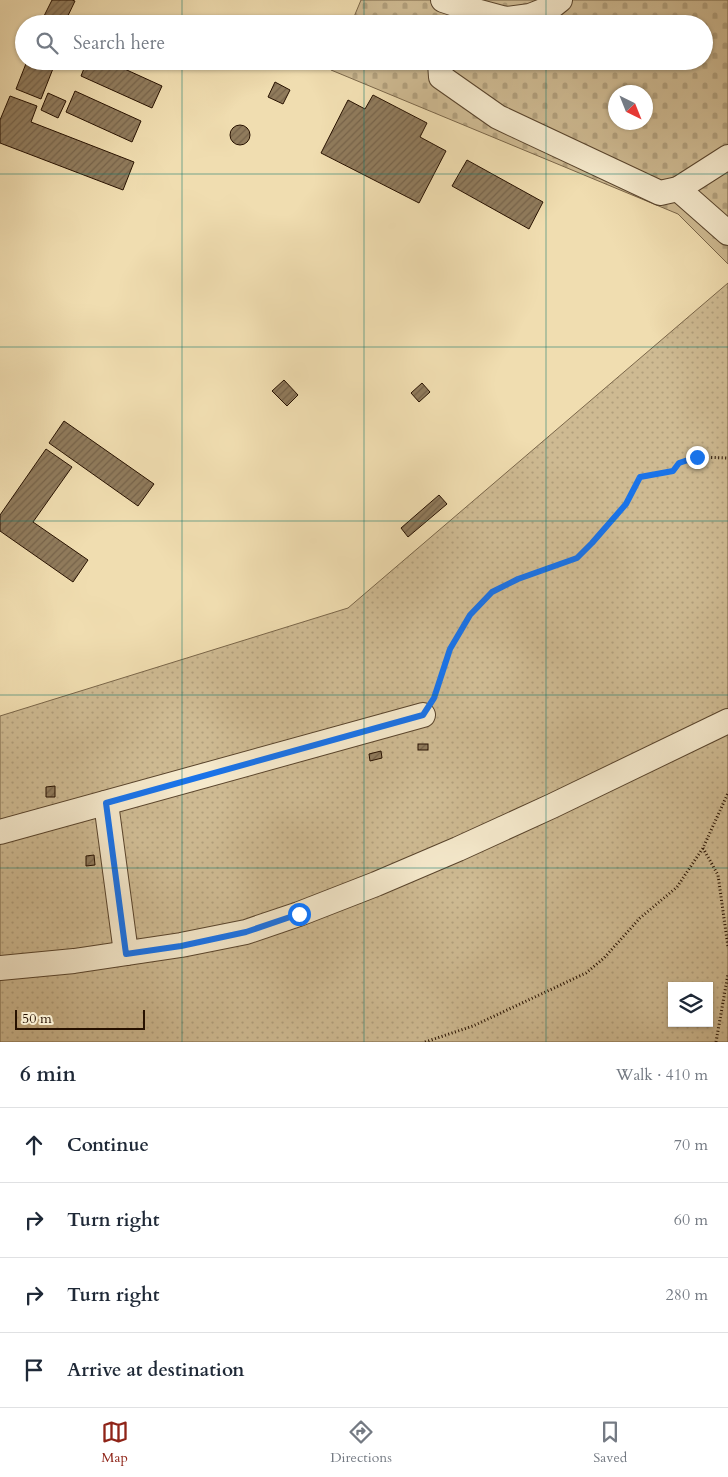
<!DOCTYPE html>
<html lang="en">
<head>
<meta charset="utf-8">
<style>
	:root { --surface:#fff; --page:#f2f2f3; --text:#1f2937; --muted:#747a83; --line:#e0e1e3; --accent:#8f2418 }
	body { margin:0; font-family:Cardo,serif; background:var(--page); color:var(--text) }
	.controls { position:absolute; right:15px; bottom:15px; display:grid; overflow:hidden; border-radius:0px; box-shadow:0 1px 4px #0004 }
	.controls button { width:45px; height:45px; display:grid; place-items:center; padding:0; border:0; border-bottom:1px solid var(--line); background:var(--surface); color:var(--text); font:25px sans-serif }
	.compass { position:absolute; left:608px; top:85px; width:45px; height:45px; border-radius:50%; background:var(--surface); box-shadow:0 1px 4px #0004; rotate:137deg }
	.scale { position:absolute; left:15px; bottom:12px; width:130px; box-sizing:border-box; padding-left:5px; border:2px solid #271100; border-top:0; font-size:14px; line-height:18px; white-space:nowrap; color:#271100; -webkit-text-stroke:4px #f5e9cc; paint-order:stroke }
	.stop { position:absolute; width:15px; height:15px; margin:-11px; border:4px solid #1a73e8; border-radius:50%; background:#fff }
	.stop.end { background:#1a73e8; border-color:#fff; box-shadow:0 1px 5px #0008 }
	.list { margin:0; padding:0; list-style:none }
	h2 { display:flex; justify-content:space-between; align-items:center; height:65px; margin:0; padding:0 20px; font-size:21px }
	h2 small { font-size:16px; font-weight:400; color:var(--muted) }
	.list li { display:grid; grid-template-columns:32px 1fr auto; gap:15px; align-items:center; box-sizing:border-box; height:75px; padding:0 20px; border-top:1px solid var(--line) }
	.list b { display:block; font-size:19px; white-space:nowrap }
	.list em { font-size:16px; font-style:normal; color:var(--muted) }
	.icon { flex:none; width:28px; height:28px; fill:none; stroke:currentColor; stroke-width:2; stroke-linecap:round; stroke-linejoin:round }
	.map { position:relative; flex:none; width:728px; height:1042px; overflow:hidden }
	.search { position:absolute; background:var(--surface); box-shadow:0 1px 4px #0004; left:15px; right:15px; top:15px; height:55px; display:flex; align-items:center; gap:12px; box-sizing:border-box; padding:0 18px; border-radius:28px; color:var(--muted); font-size:19px }
	.sheet { height:365px; background:var(--surface) }
	nav { display:flex; justify-content:space-around; align-items:center; box-sizing:border-box; height:70px; border-top:1px solid var(--line); background:var(--surface); font-size:14px; color:var(--muted) }
	nav a { display:grid; justify-items:center; gap:2px }
	nav .on { color:var(--accent) }
	.map>svg:first-child { display:block }
	.grass { fill:url(#grass-dots); stroke:#7a6649; fill-rule:evenodd }
	.cemetery { fill:url(#cemetery-stones); stroke:#7a6649; fill-rule:evenodd }
	.building { fill:url(#building-hatch); stroke:#271100 }
	.lines { fill:none; stroke-linecap:round; stroke-linejoin:round }
	.minor-casing { stroke:#59442c; stroke-width:26 }
	.path { stroke:#271100; stroke-width:3; stroke-dasharray:1 2.5; stroke-linecap:butt }
	.minor { stroke:#f5e9cc; stroke-width:24 }
	.route { stroke:#1a73e8; stroke-width:6 }
	.grid { fill:none; stroke:#0f766e; stroke-width:1; stroke-opacity:0.55 }
</style>
</head>
<body>
<div class="map">
<svg width="728" height="1042" viewBox="0 0 728 1042">
	<defs>
		<pattern id="grass-dots" width="8" height="8" patternUnits="userSpaceOnUse" patternTransform="scale(1.25)"><rect width="8" height="8" fill="#ceba92"/><path d="M2 2h.1M6 6h.1" fill="none" stroke="#b19f7c" stroke-width="1.8" stroke-linecap="round"/></pattern>
		<pattern id="cemetery-stones" width="16" height="16" patternUnits="userSpaceOnUse" patternTransform="scale(1.25)"><rect width="16" height="16" fill="#ceba92"/><path d="M2 7V4a2 2 0 0 1 4 0v3zM10 15v-3a2 2 0 0 1 4 0v3z" fill="#b19f7c"/></pattern>
		<pattern id="building-hatch" width="6" height="6" patternUnits="userSpaceOnUse" patternTransform="scale(1.25)"><rect width="6" height="6" fill="#907b5c"/><path d="M-1 1l2-2M0 6l6-6M5 7l2-2" fill="none" stroke="#76634a"/></pattern>
	</defs>
	<rect width="100%" height="100%" fill="#f0ddb0"/>
	<filter id="stains"><feTurbulence type="fractalNoise" baseFrequency=".004" numOctaves="4"/><feColorMatrix values="0 0 0 0 .2 0 0 0 0 .09 0 0 0 0 .02 0 0 0 .5 -.17"/></filter>
	<radialGradient id="worn" r=".72"><stop offset=".6" stop-color="#630" stop-opacity="0"/><stop offset="1" stop-color="#630" stop-opacity=".3"/></radialGradient>
	<path class="grass" d="M 728,283 L 728,1042 L 0,1042 L 0,716 L 348,608 ZM 672,986 L 709,986 L 709,1023 L 672,1023 Z"/>
	<path class="cemetery" d="M 361,0 L 728,0 L 728,264 L 678,214 L 331,70 L 334,61 L 704,61 L 704,24 L 351,24 ZM 616,92 L 646,92 L 646,122 L 616,122 Z"/>
	<g class="building">
		<polygon points="52,0 72,0 75,1 64,24 46,24 41,22"/>
		<polygon points="27,61 56,61 41,99 16,89"/>
		<polygon points="69,61 85,61 83,68"/>
		<polygon points="87,61 107,61 162,86 152,108 81,76"/>
		<polygon points="275,82 290,90 283,104 268,97"/>
		<polygon points="75,91 141,121 132,142 66,112"/>
		<polygon points="48,93 66,101 58,118 41,110"/>
		<polygon points="373,95 427,123 420,137 446,151 419,203 321,153 348,100 365,109"/>
		<polygon points="10,96 37,106 31,122 134,162 123,190 0,143 0,120"/>
		<circle cx="240" cy="135" r="10"/>
		<polygon points="467,160 543,202 529,229 452,186"/>
		<polygon points="284,380 298,395 287,406 272,391"/>
		<polygon points="422,383 430,392 419,402 411,393"/>
		<polygon points="64,421 154,484 138,506 49,443"/>
		<polygon points="46,449 72,467 33,522 88,560 73,582 0,531 0,515"/>
		<polygon points="439,495 447,504 408,537 401,528"/>
		<rect x="418" y="744" width="10" height="6"/>
		<polygon points="381,751 382,758 370,761 369,754"/>
		<polygon points="55,786 55,797 46,797 46,787"/>
		<polygon points="94,855 95,865 86,866 86,856"/>
	</g>
	<g class="lines">
		<defs>
			<g id="minor">
				<polyline points="443,0 476,11 506,19 530,16 550,8 560,0"/>
				<polyline points="441,61 440,63 441,77 498,117 660,193 678,189 728,157"/>
				<polyline points="678,189 728,233"/>
				<polyline points="106,803 126,953"/>
				<polyline points="0,832 423,715"/>
				<polyline points="0,968 74,961 181,945 246,932 299,914 376,884 458,849 552,806 728,721"/>
			</g>
		</defs>
		<use href="#minor" class="minor-casing"/>
		<g class="path">
			<polyline points="434,699 450,649 470,615 492,592 519,579 577,558 592,543 626,504 640,477 673,471 679,463 697,457 728,458"/>
			<polyline points="703,848 718,875 728,947"/>
			<polyline points="425,1042 473,1026 586,973 604,958 640,918 677,887 703,848 728,793"/>
			<polyline points="716,1042 728,974"/>
		</g>
		<use href="#minor" class="minor"/>
	</g>
	<g class="lines">
		<polyline class="route" points="299,914 246,932 181,946 126,954 106,803 423,715 434,698 450,649 470,615 492,592 518,579 577,558 592,543 626,504 640,477 673,471 679,463 697,457"/>
	</g>
	<path class="grid" d="M 182,0 L 182,24M 364,0 L 364,24M 546,0 L 546,24M 182,61 L 182,1042M 364,61 L 364,1042M 546,61 L 546,1042M 0,174 L 728,174M 0,347 L 728,347M 0,521 L 728,521M 0,695 L 728,695M 0,868 L 728,868"/>
	<rect width="100%" height="100%" filter="url(#stains)"/>
	<rect width="100%" height="100%" fill="url(#worn)"/>
</svg>
<div class="controls">
<button><svg class="icon" aria-label="layers" viewBox="0 0 24 24"><path d="M12 4l9 5-9 5-9-5zM3 14l9 5 9-5"/></svg></button>
</div>
<svg class="compass" viewBox="-18 -18 36 36"><path d="M0-13l5 13h-10z" fill="#e53935"/><path d="M0 13l5-13h-10z" fill="#747a83"/></svg>
<div class="scale">50 m</div>
<div class="stop" style="left:299px;top:914px"></div>
<div class="stop end" style="left:697px;top:457px"></div>
<div class="search"><svg class="icon" aria-label="search" viewBox="0 0 24 24"><circle cx="10" cy="10" r="6"/><path d="M15 15l6 6"/></svg>Search here</div>
</div>
<section class="sheet">
<h2>6 min<small>Walk · 410 m</small></h2>
<ul class="list">
<li><svg class="icon" aria-label="ahead" viewBox="0 0 24 24"><path d="M12 20V5M6 11l6-6 6 6"/></svg><div><b>Continue</b></div><em>70 m</em></li>
<li><svg class="icon" aria-label="right" viewBox="0 0 24 24"><path d="M7 20v-9h11M14 6l5 5-5 5"/></svg><div><b>Turn right</b></div><em>60 m</em></li>
<li><svg class="icon" aria-label="right" viewBox="0 0 24 24"><path d="M7 20v-9h11M14 6l5 5-5 5"/></svg><div><b>Turn right</b></div><em>280 m</em></li>
<li><svg class="icon" aria-label="arrive" viewBox="0 0 24 24"><path d="M6 21V4h12l-3 4 3 4H6"/></svg><div><b>Arrive at destination</b></div></li>
</ul>
</section>
<nav>
<a class="on"><svg class="icon" aria-label="map" viewBox="0 0 24 24"><path d="M3 6l6-2 6 2 6-2v14l-6 2-6-2-6 2zM9 4v14M15 6v14"/></svg>Map</a>
<a><svg class="icon" aria-label="directions" viewBox="0 0 24 24"><path d="M12 3l9 9-9 9-9-9zM9 14v-3h6M13 9l2 2-2 2"/></svg>Directions</a>
<a><svg class="icon" aria-label="saved" viewBox="0 0 24 24"><path d="M7 4h10v16l-5-4-5 4z"/></svg>Saved</a>
</nav>
</body>
</html>
